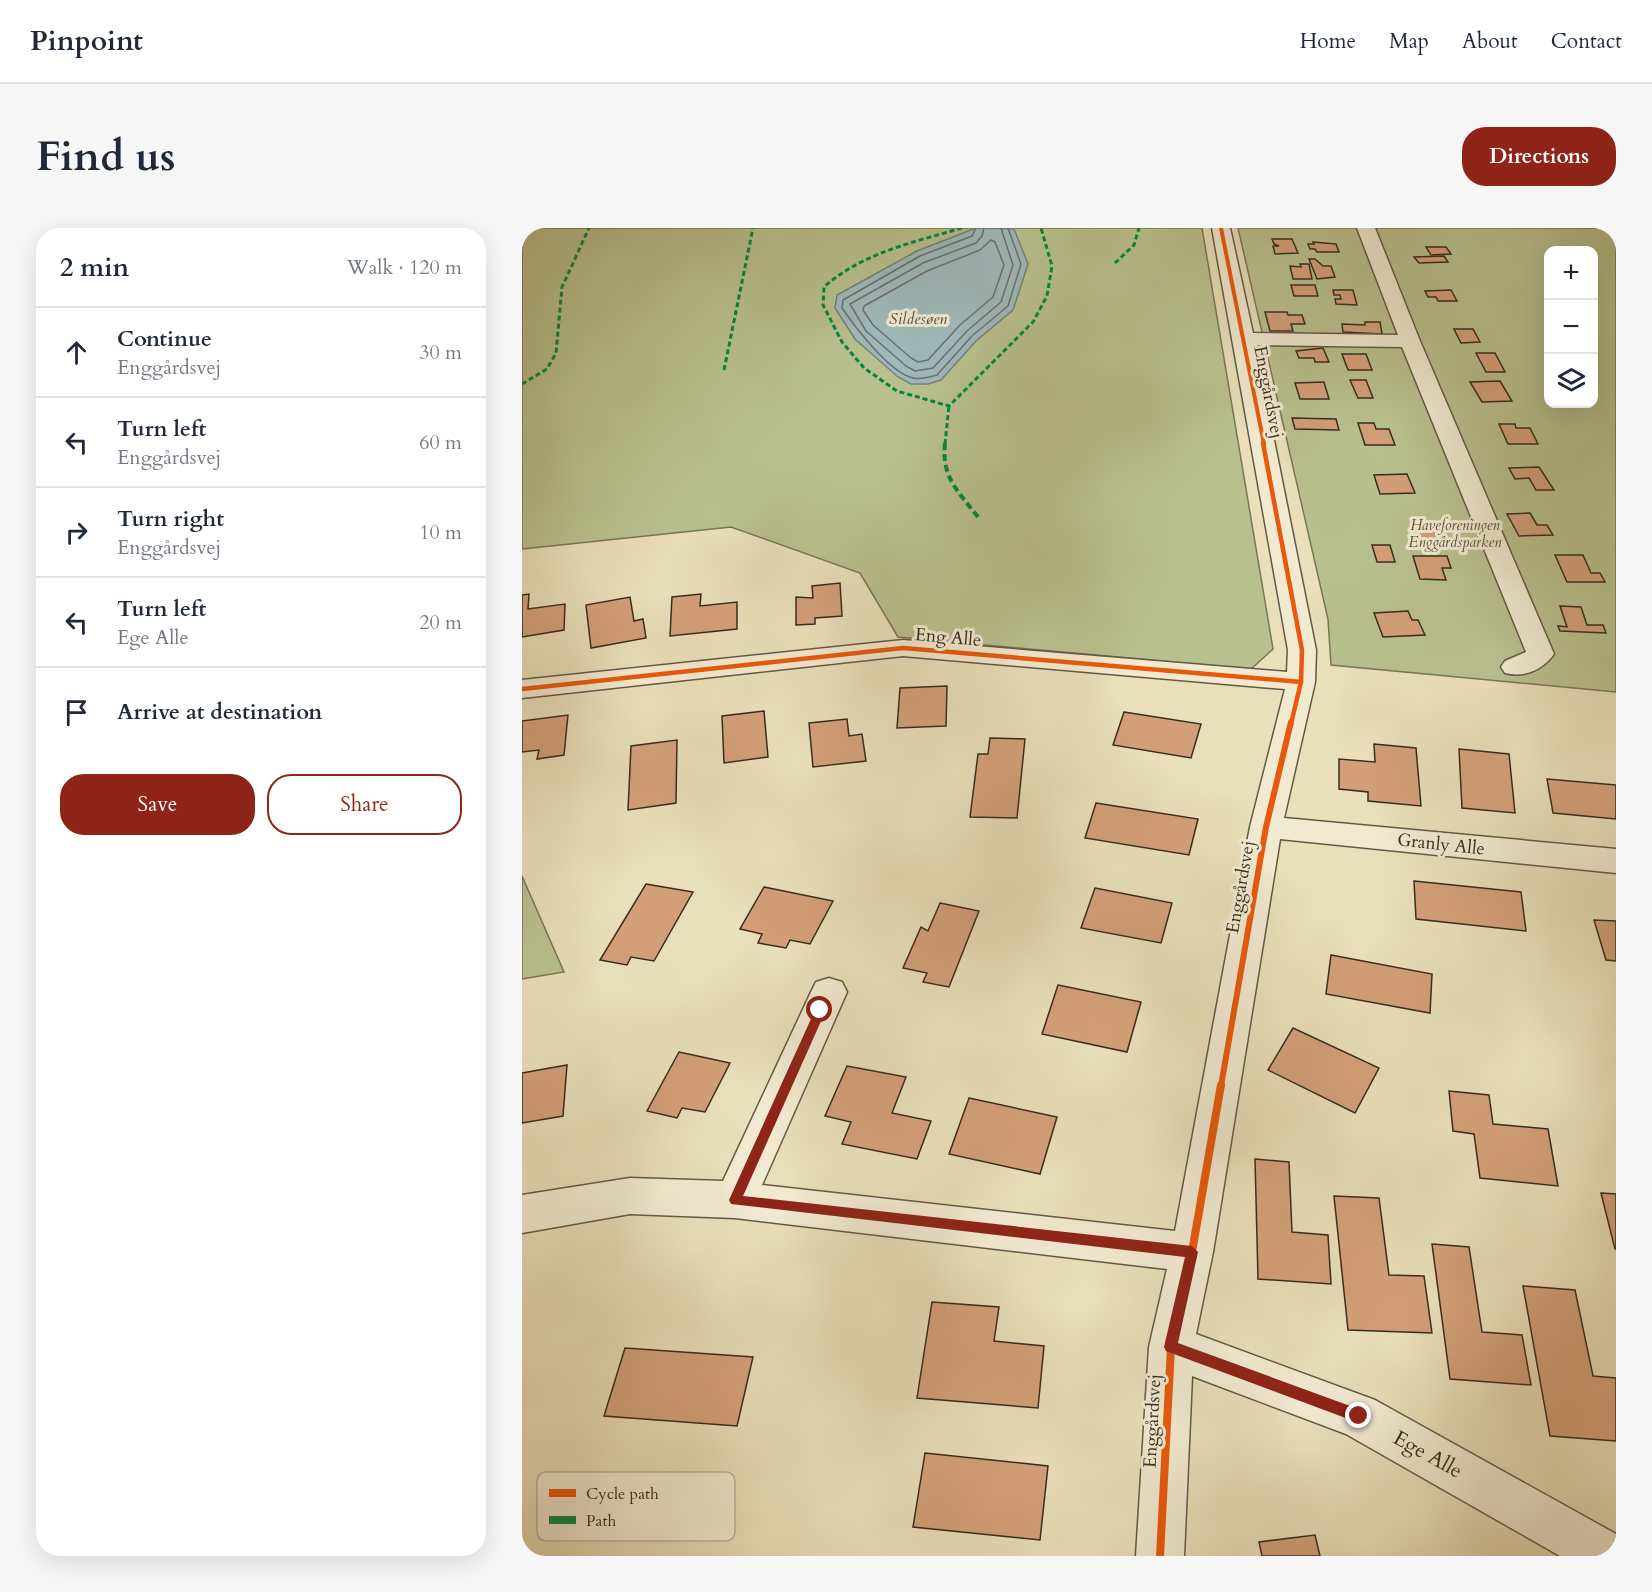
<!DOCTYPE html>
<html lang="en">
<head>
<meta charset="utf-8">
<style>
	:root { --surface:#fff; --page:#f6f6f7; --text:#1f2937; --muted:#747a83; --line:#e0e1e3; --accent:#8f2418 }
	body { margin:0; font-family:Cardo,serif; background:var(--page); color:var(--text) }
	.controls { position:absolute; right:18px; top:18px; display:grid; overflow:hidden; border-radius:12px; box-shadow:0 6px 24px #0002 }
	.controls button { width:54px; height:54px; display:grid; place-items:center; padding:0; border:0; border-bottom:2px solid var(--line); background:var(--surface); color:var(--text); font:30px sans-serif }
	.stop { position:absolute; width:18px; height:18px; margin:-14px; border:4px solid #8f2418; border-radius:50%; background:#fff }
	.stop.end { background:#8f2418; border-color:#fff; box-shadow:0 2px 6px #0008 }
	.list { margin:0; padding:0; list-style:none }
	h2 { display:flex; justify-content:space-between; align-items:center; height:78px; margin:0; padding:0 24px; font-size:26px }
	h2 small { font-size:20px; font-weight:400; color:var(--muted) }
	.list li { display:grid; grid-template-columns:39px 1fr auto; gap:18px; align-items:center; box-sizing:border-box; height:90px; padding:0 24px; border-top:2px solid var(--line) }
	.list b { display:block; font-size:22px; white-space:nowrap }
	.list p { margin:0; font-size:20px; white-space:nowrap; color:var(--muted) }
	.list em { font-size:20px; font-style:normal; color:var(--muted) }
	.actions { display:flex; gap:12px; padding:18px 24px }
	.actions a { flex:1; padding:14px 0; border:2px solid var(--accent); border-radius:24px; text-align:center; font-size:21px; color:var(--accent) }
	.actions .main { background:var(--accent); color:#fff }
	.icon { flex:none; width:33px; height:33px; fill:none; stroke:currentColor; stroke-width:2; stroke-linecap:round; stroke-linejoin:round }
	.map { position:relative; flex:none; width:1094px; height:1328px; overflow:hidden; border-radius:24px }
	header { display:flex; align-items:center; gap:36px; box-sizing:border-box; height:84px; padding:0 30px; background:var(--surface); border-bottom:2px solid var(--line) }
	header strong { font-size:28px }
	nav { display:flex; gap:33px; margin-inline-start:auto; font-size:21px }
	.intro { display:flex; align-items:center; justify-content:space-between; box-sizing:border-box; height:144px; padding:0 36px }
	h1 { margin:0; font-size:42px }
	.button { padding:15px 27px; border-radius:24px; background:var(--accent); color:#fff; font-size:21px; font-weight:700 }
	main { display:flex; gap:36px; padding:0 36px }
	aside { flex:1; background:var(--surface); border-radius:24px; box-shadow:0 6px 24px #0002 }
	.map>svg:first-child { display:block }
	.green { fill:#b8c18e; stroke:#787656; stroke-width:1.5; fill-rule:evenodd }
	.water { fill:#9eb9bb; stroke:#75817d; stroke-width:1.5 }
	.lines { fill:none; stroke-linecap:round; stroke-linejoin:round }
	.shore { stroke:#6a726d; stroke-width:1.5 }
	.building { fill:#d39f79; stroke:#372c1f; stroke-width:1.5 }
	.minor-casing { stroke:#645945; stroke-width:3 }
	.minor { fill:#f1ead1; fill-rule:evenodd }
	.quiet-far1 { stroke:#00873e; stroke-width:3; stroke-dasharray:5 3; stroke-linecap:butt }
	.quiet { stroke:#00873e; stroke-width:4; stroke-dasharray:7 4; stroke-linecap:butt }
	.cycleway-far3-casing { stroke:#f1ead1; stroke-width:6 }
	.cycleway-far2-casing { stroke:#f1ead1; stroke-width:8 }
	.cycleway-far1-casing { stroke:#f1ead1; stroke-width:10 }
	.cycleway-casing { stroke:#f1ead1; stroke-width:11 }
	.cycleway-far3 { stroke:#e8590c; stroke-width:4 }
	.cycleway-far2 { stroke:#e8590c; stroke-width:4.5 }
	.cycleway-far1 { stroke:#e8590c; stroke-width:6 }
	.cycleway { stroke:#e8590c; stroke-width:8 }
	.route { fill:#8f2418 }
	.labels { text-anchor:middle; stroke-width:6; stroke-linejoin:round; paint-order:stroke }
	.far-park-label { font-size:15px; font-style:italic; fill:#57513b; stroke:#f1ead1 }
	.far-water-label { font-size:16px; font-style:italic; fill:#514f46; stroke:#f1ead1 }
	.street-label { font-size:18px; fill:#372c1f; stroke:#f1ead1 }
	.near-street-label { font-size:21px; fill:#372c1f; stroke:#f1ead1 }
	.key { fill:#f1ead1; stroke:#b9b19c; stroke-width:1.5 }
	.key-label { font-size:16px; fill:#372c1f }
</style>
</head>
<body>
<header>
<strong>Pinpoint</strong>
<nav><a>Home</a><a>Map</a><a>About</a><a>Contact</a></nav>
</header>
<div class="intro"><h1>Find us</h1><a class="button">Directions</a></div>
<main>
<aside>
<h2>2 min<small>Walk · 120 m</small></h2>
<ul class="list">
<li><svg class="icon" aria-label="ahead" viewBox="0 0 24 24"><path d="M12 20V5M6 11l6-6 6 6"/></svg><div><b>Continue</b><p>Enggårdsvej</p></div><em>30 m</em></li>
<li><svg class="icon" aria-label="left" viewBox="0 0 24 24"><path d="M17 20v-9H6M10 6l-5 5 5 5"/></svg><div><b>Turn left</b><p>Enggårdsvej</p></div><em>60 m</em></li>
<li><svg class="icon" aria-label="right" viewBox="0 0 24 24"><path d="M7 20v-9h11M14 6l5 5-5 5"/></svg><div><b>Turn right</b><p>Enggårdsvej</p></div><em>10 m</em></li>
<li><svg class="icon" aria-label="left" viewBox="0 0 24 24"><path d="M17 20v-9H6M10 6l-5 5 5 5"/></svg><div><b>Turn left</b><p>Ege Alle</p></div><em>20 m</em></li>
<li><svg class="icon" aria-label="arrive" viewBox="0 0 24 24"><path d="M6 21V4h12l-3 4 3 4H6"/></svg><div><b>Arrive at destination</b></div></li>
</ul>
<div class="actions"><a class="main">Save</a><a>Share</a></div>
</aside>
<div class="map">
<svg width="1094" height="1328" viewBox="0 0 1094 1328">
	<rect width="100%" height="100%" fill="#e9dfb8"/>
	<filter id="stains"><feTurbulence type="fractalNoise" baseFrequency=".00333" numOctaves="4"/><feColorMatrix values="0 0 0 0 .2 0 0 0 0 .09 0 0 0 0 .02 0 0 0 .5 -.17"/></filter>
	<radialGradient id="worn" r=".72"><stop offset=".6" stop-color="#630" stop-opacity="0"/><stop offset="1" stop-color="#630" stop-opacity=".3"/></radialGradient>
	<g class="green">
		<polygon points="0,0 680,0 751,421 729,441 376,409 338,345 209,299 0,321"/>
		<path d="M 716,0 L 1094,0 L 1094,464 L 809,437 L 806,391 ZM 1026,22 L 1072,22 L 1072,176 L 1026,176 Z"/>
		<polygon points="0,648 42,744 0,751"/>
	</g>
	<polygon class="water" points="454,0 492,1 506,36 491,82 454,113 419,152 406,156 389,156 376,149 333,111 313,80 315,67 395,23"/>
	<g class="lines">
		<g class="shore">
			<path d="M 454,0 L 450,8 L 398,28 L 321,72 L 320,80 C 333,99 368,145 391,150 C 399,152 408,149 415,147 L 450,108 L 486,78 L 499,36 L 486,0"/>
			<polyline points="462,0 460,8 454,15 401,35 328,76 344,103 384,138 393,143 411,140 445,103 479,74 491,37 479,0"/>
			<polygon points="469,12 473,14 482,37 471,69 438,97 406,132 396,134 389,130 351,97 341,82 342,78 405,43 458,22"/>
		</g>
	</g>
	<g class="building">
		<polygon points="750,11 770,11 776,25 753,26 751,18 757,18 752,16"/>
		<polygon points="791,14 814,16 817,24 795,24 793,21 788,21 786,16 792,16"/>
		<polygon points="904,19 924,19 929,26 909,27"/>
		<polygon points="922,28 926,34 897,35 892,29"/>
		<polygon points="787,31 793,31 801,38 809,38 813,49 795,51"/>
		<polygon points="778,36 787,36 790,51 771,51 768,38 779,39"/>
		<polygon points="769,57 793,57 796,68 772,68"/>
		<polygon points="811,62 831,62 835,77 814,76 813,71 819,71 818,67 812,67"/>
		<polygon points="929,62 935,73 916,73 914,69 906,69 903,63"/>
		<polygon points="743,84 765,84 766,87 780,87 783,96 769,96 771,103 748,103"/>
		<polygon points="843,94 858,94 860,106 821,104 820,96 843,97"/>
		<polygon points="932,101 951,101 958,114 939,115"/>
		<polygon points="801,120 807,134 793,134 792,130 777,130 774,123"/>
		<polygon points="954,125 973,125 983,144 964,144"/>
		<polygon points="820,126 844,126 850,142 826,142"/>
		<polygon points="828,152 844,152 851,170 836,170"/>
		<polygon points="978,153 990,173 960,174 948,154"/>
		<polygon points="802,154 807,171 778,171 773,155"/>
		<polygon points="770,190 814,191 817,202 773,201"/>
		<polygon points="836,195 852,195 854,201 867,201 873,217 843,217"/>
		<polygon points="977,196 993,196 994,200 1008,200 1016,216 986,216"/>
		<polygon points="1017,239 1032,262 1014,262 1007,250 993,251 987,240"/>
		<polygon points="885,246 893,265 858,266 852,247"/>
		<polygon points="1008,285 1015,297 1025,297 1031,307 997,308 985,286"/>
		<polygon points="893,298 920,298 924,313 896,312"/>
		<polygon points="850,317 868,317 873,334 855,334"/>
		<polygon points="1033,327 1061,327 1069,345 1078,345 1083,354 1045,354"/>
		<polygon points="891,328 925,328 929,340 920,340 924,352 898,351"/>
		<polygon points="318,355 320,388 293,390 293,396 274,397 274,369 291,370 290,358"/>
		<polygon points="7,366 6,381 43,376 42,402 0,409 0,367"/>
		<polygon points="179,366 178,378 215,374 215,401 148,408 150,369"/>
		<polygon points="108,369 112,393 121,391 124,410 69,420 64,377"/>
		<polygon points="1038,378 1059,379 1065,397 1081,397 1084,405 1038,403 1036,398 1045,399"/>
		<polygon points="886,383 890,392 896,392 903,407 861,409 852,385"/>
		<polygon points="425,458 424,498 375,500 378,460"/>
		<polygon points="242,483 246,529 202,535 200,488"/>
		<polygon points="602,484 679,496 669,530 591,517"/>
		<polygon points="46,487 42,527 15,531 17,522 0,524 0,493"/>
		<polygon points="325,491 327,508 340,506 344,533 291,539 287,495"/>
		<polygon points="468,510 503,511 495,590 448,589 456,526 466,526"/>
		<polygon points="155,512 154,575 106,582 109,518"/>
		<polygon points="852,516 894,520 899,578 846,573 846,564 817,561 817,531 853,534"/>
		<polygon points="937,521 987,526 993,585 940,580"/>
		<polygon points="1025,551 1094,557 1094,591 1031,585"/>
		<polygon points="574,575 676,591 667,627 563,610"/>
		<polygon points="892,653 999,664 1004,703 894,691"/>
		<polygon points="124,656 171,664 132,733 109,729 105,737 78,732"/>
		<polygon points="242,659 311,673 288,716 268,712 264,720 236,715 240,706 218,701"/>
		<polygon points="573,660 650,675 639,715 559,700"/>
		<polygon points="418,675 457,683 427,759 401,754 405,745 381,740 399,699 406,703"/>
		<polygon points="1072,692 1094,693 1094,733 1084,732"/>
		<polygon points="809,727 910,746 908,785 804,766"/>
		<polygon points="536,757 619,774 605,824 520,806"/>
		<polygon points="771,800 857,840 833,885 746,842"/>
		<polygon points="157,824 208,835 183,884 160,880 155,890 125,883"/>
		<polygon points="45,837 41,888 0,895 0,845"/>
		<polygon points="325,838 384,849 370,885 409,893 395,931 320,916 329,894 303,888"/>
		<polygon points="927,863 967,867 971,896 1026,901 1036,958 958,950 952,906 931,903"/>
		<polygon points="447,870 535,889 518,946 427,926"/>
		<polygon points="733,931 767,934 770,1004 806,1007 809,1056 736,1051"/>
		<polygon points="1079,965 1094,966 1094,1021 1093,1021"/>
		<polygon points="812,968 857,970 867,1047 902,1048 910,1105 826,1102"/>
		<polygon points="910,1016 947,1019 960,1104 1000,1107 1009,1157 928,1151"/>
		<polygon points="1001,1058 1053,1062 1071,1148 1094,1150 1094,1213 1028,1208"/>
		<polygon points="410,1074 477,1079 472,1113 522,1118 516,1180 395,1170"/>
		<polygon points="103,1120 231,1129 215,1198 82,1188"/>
		<polygon points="403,1225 526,1238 518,1312 391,1299"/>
		<polygon points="793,1307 798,1328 740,1328 737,1314"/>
	</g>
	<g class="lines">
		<defs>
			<path id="minor" d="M 690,0 L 708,0 L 731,105 L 876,107 L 835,0 L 853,0 L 898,113 L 1032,426 C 1021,442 1002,450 983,445 L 979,439 L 983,433 L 1004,424 L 880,119 L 733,117 L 794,422 L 793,454 L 762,590 L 1094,621 L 1094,645 L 758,611 L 691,1024 L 674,1106 L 853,1172 L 1094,1306 L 1094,1328 L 1038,1328 L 824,1206 L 670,1148 L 662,1328 L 614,1328 L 627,1119 L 645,1041 L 213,990 L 108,986 L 0,1005 L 0,967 L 108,950 L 201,953 L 289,764 L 294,754 L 307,750 L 320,754 L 325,764 L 240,957 L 653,1003 L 728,599 L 763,461 L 381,428 L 0,470 L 0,452 L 381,412 L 765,444 L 766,422 Z"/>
		</defs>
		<use href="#minor" class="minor-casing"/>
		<use href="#minor" class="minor"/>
		<g class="quiet-far1">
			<path d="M 440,0 C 392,14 340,25 302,59 L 301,77 L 320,114 L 342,140 L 375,163 L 427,178 L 511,94 L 525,68 L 530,38 L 519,0"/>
			<polyline points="593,35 612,17 617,0"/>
			<polyline points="202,142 231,0"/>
			<polyline points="0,156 25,141 34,125 40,59 67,0"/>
			<polyline points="423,216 427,178"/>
		</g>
		<path class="quiet" d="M 423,215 C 419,249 436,263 456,289"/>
		<defs>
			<polyline id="cycleway-far3" points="699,0 742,216"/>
			<g id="cycleway-far2">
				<polyline points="741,215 780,422 779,454 769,496"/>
				<polyline points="0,461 381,420 779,454"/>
			</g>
			<polyline id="cycleway-far1" points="699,858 744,599 769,494"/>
			<polyline id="cycleway" points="638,1328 649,1119 670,1024 699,857"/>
		</defs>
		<use href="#cycleway-far3" class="cycleway-far3-casing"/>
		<use href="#cycleway-far2" class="cycleway-far2-casing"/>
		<use href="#cycleway-far1" class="cycleway-far1-casing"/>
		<use href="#cycleway" class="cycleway-casing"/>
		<use href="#cycleway-far3" class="cycleway-far3"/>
		<use href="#cycleway-far2" class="cycleway-far2"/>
		<use href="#cycleway-far1" class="cycleway-far1"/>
		<use href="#cycleway" class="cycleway"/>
	</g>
	<polygon class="route" points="298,778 304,782 221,968 670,1018 676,1024 656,1115 842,1183 844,1188 842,1193 837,1195 644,1123 642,1119 663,1029 209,976 207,972 293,782"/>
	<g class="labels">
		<g class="far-park-label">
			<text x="933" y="302">Haveforeningen<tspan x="933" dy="17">Enggårdsparken</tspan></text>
		</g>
		<g class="far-water-label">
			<text x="396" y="96">Sildesøen</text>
		</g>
		<g class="street-label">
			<text transform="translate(747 164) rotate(79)" y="6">Enggårdsvej</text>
			<text transform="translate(426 409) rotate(5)" y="6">Eng Alle</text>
			<text transform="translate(919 616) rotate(6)" y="6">Granly Alle</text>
			<text transform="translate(718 659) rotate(-80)" y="6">Enggårdsvej</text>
			<text transform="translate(630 1193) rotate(-87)" y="6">Enggårdsvej</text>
		</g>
		<g class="near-street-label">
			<text transform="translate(906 1226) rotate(29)" y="7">Ege Alle</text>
		</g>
	</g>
	<rect x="15" y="1244" width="198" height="69" rx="9" class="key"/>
	<rect x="27" y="1261" width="27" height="8" fill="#e8590c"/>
	<rect x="27" y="1288" width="27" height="8" fill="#00873e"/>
	<g class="key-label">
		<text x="64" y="1271">Cycle path</text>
		<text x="64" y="1298">Path</text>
	</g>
	<rect width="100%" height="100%" filter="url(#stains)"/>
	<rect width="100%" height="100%" fill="url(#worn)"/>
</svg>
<div class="controls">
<button>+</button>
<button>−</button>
<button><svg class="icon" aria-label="layers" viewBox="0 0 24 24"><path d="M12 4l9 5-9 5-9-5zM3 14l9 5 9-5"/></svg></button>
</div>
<div class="stop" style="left:298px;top:782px"></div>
<div class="stop end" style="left:837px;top:1188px"></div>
</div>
</main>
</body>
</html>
